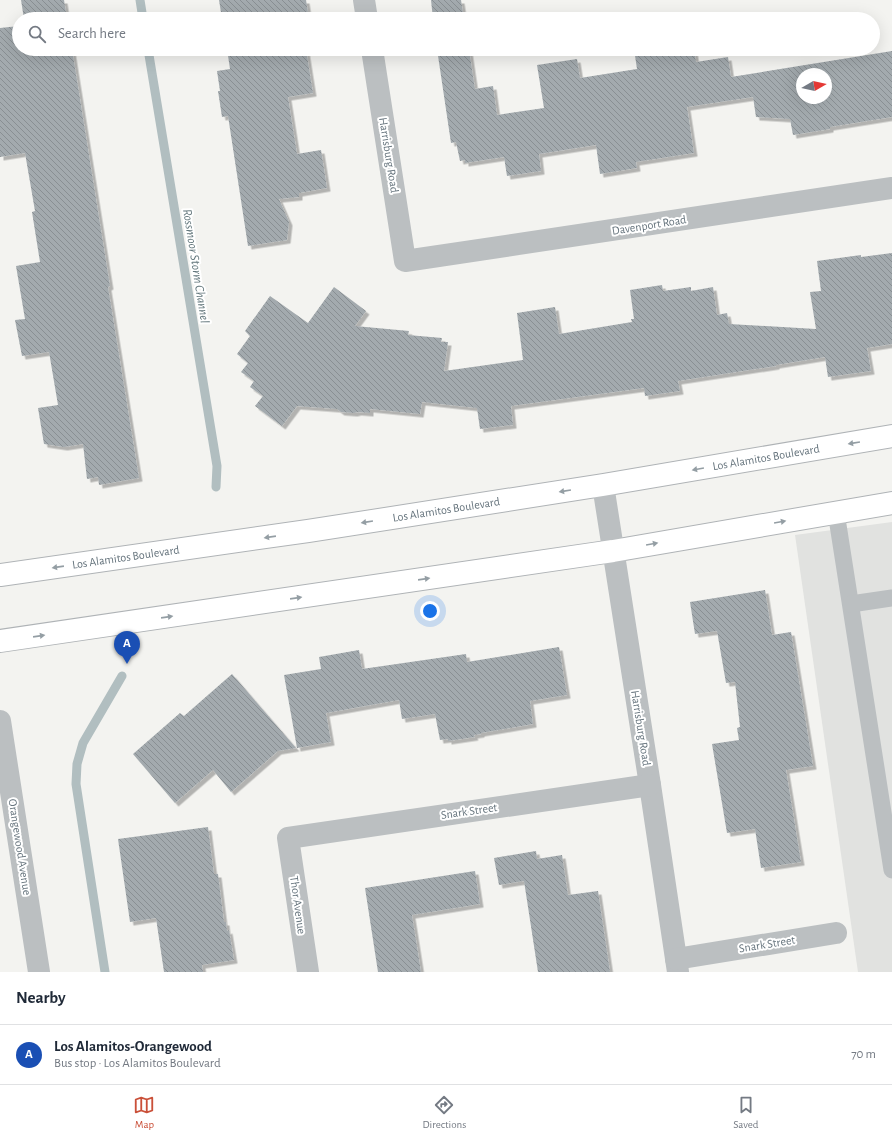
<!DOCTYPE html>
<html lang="en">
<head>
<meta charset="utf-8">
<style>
	:root { --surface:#fff; --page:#f6f6f7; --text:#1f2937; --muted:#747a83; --line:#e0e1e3; --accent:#ca5039 }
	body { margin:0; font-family:"Alegreya Sans",sans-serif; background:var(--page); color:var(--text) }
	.compass { position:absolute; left:796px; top:68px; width:36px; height:36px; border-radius:50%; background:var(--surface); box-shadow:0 4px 16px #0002; rotate:81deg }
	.you { position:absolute; left:430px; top:611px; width:14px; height:14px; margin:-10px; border:3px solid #fff; border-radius:50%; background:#1a73e8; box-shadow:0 0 0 6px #1a73e833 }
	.badge { display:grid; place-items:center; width:26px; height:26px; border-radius:50%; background:var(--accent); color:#fff; font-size:13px; font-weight:700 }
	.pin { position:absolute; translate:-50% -33px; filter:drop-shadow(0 1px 2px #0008) }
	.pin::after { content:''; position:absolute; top:21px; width:14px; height:12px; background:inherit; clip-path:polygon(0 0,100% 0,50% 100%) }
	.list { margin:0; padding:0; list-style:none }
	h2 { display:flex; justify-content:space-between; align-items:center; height:52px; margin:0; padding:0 16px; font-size:17px }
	h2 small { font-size:13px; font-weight:400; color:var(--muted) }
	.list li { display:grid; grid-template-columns:26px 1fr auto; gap:12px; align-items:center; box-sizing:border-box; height:60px; padding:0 16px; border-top:1px solid var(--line) }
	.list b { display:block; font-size:15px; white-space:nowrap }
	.list p { margin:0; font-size:13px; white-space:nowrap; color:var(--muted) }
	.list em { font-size:13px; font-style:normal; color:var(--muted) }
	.icon { flex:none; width:22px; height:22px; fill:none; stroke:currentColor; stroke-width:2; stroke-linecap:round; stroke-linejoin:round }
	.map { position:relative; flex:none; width:892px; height:972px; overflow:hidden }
	.search { position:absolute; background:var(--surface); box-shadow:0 4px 16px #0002; left:12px; right:12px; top:12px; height:44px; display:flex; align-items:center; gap:10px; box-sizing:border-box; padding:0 14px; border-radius:22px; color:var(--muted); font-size:15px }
	.sheet { height:112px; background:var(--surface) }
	nav { display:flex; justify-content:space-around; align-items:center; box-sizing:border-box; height:56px; border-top:1px solid var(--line); background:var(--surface); font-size:11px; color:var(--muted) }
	nav a { display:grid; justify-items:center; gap:2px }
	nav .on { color:var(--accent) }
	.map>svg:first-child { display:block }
	.built { fill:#e1e2e0 }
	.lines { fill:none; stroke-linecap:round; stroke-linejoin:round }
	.stream { stroke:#b1bec0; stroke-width:9 }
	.building { fill:url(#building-back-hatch); fill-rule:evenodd; filter:url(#shadow) }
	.primary-casing { stroke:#afb3b6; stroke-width:24 }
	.service { stroke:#bbbfc1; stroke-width:17 }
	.minor { stroke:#bbbfc1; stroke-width:22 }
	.tertiary { stroke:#bbbfc1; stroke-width:22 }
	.primary { stroke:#fff; stroke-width:22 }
	.oneway { fill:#949ea4 }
	.labels { text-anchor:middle; stroke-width:4; stroke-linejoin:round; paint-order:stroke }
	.street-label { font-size:12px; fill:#66747d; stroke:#fff }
	.water-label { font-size:13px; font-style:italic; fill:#62767b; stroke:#fff }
</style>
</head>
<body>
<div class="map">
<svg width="892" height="972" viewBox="0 0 892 972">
	<defs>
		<pattern id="building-back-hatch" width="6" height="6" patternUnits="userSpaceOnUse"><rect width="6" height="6" fill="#a3aaae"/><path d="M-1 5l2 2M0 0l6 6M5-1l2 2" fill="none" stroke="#898f93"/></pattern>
		<filter id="shadow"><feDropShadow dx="3.5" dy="3.5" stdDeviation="0" flood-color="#0004"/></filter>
	</defs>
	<rect width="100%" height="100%" fill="#f3f3f0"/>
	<polygon class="built" points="892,522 892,972 858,972 795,535"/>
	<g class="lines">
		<g class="stream">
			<polyline points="140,0 143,19"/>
			<polyline points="148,49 217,466 216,487"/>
			<polyline points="105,972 76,784 77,764 83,743 122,676"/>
		</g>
	</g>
	<g class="building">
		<polygon points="21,0 64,0 67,19 24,19"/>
		<polygon points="219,0 306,0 309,19 222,19"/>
		<polygon points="431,0 461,0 464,19 433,19"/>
		<polygon points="19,26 19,49 72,49 110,286 108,287 139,478 99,485 98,477 87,479 83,444 64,447 44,444 38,408 58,405 49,352 22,356 15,320 25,319 16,266 40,262 32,212 35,211 25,153 0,157 0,28"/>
		<polygon points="227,49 306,49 313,93 288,97 297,154 321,150 327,188 299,193 299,197 279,199 289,222 287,240 248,246 228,116 222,117 218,91 220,91 217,71 230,69"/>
		<path d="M 437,49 L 469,49 L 475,89 L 493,86 L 497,115 L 544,108 L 537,65 L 577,59 L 580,78 L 637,69 L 634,49 L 694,49 L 696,62 L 728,57 L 731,77 L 892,51 L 892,117 L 830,127 L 830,129 L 793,135 L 790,119 L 756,117 L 753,97 L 687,107 L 694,153 L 636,162 L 637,168 L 600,174 L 596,145 L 539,154 L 541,171 L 507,176 L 504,157 L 465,163 L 465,160 L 460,161 L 456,142 L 451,143 ZM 802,74 L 826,74 L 826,98 L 802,98 Z"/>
		<polygon points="892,253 892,344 867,348 871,371 828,377 825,357 776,365 776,366 678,381 680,391 645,396 644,388 511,406 513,425 480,429 477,408 422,402 420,414 370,409 370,413 358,412 354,413 341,412 337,409 297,406 282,426 255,406 263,396 250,387 254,381 241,372 248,363 237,354 250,336 245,331 270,296 308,323 334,287 366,311 355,326 409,331 408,335 442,338 441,342 448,342 444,371 523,360 517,313 555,307 559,334 632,322 631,319 634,319 630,290 662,285 663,291 691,287 691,291 713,287 717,315 727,313 729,324 816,329 810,292 821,291 817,261 861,255 861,257"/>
		<polygon points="765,590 772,635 791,632 813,766 786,770 801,862 761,868 755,829 727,833 712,744 739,740 737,728 740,727 735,682 726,683 717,631 695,634 690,602"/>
		<polygon points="559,647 567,695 530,701 533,724 481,733 481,734 474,735 475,737 448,741 448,739 440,740 435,714 402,719 399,700 326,713 331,742 297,748 284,675 321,669 319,657 359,650 362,669 466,654 467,662"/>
		<polygon points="232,674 296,748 278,751 231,792 213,770 175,803 133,754 180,713 184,716"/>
		<polygon points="208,827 214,874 218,874 224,922 226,922 227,931 229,930 234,960 202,965 203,972 164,972 156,918 130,922 118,839"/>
		<polygon points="536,851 537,859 562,855 568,895 598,891 610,972 538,972 524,881 499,885 494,858"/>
		<polygon points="475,871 480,904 412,915 421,972 378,972 365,888"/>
	</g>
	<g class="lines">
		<defs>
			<g id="primary">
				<path id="s1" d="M 0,575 L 308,531 L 603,485 L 892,436"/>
				<polyline points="0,641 613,551 892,503"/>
			</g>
		</defs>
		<use href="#primary" class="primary-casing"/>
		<g class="service">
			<polyline points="836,512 892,870"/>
			<polyline points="851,604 892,598"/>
		</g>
		<g class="minor">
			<polyline points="364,0 367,19"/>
			<polyline points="372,49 405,261 892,188"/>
			<polyline points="603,485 650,785 678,972"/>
			<polyline points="676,959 836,933"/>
			<polyline points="308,972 288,838 650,785"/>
		</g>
		<polyline class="tertiary" points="0,721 39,972"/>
		<use href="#primary" class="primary"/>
	</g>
	<defs><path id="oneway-solid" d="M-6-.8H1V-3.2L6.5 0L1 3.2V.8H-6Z"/></defs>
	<g class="oneway">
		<use href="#oneway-solid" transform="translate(854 443) rotate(171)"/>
		<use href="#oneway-solid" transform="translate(698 469) rotate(170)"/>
		<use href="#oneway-solid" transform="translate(565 491) rotate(171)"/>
		<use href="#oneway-solid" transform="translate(367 522) rotate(171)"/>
		<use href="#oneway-solid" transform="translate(780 522) rotate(-10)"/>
		<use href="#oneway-solid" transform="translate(270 537) rotate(172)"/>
		<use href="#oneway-solid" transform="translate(652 544) rotate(-10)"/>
		<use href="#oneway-solid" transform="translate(58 567) rotate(172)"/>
		<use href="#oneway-solid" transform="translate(424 579) rotate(-8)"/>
		<use href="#oneway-solid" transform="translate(296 598) rotate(-8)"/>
		<use href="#oneway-solid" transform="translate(167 617) rotate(-8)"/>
		<use href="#oneway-solid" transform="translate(39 636) rotate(-8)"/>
	</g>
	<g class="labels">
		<g class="street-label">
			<text transform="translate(389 155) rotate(81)" y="4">Harrisburg Road</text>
			<text transform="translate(649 225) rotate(-9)" y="4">Davenport Road</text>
			<text dy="4" stroke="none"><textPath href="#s1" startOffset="775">Los Alamitos Boulevard</textPath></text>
			<text dy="4" stroke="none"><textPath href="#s1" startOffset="451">Los Alamitos Boulevard</textPath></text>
			<text dy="4" stroke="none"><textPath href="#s1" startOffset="127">Los Alamitos Boulevard</textPath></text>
			<text transform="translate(641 728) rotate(81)" y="4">Harrisburg Road</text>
			<text transform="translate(469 811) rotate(-8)" y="4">Snark Street</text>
			<text transform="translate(20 847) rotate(81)" y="4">Orangewood Avenue</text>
			<text transform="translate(298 905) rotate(82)" y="4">Thor Avenue</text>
			<text transform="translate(767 944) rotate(-9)" y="4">Snark Street</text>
		</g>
		<g class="water-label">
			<text transform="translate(197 266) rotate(81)" y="5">Rossmoor Storm Channel</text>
		</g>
	</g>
</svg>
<svg class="compass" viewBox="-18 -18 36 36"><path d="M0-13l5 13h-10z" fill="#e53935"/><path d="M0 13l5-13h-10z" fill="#747a83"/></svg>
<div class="you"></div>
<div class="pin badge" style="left:127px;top:664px;background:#1a4fb4">A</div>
<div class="search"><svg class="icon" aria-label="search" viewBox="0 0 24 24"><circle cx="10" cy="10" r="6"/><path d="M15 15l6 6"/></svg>Search here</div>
</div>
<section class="sheet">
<h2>Nearby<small></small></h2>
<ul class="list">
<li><span class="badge" style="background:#1a4fb4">A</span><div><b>Los Alamitos-Orangewood</b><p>Bus stop · Los Alamitos Boulevard</p></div><em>70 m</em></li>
</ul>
</section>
<nav>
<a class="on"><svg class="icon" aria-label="map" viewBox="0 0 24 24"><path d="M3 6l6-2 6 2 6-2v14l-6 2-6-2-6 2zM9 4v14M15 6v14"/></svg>Map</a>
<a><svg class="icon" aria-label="directions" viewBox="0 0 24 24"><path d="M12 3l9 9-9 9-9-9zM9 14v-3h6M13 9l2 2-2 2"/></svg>Directions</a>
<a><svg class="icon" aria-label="saved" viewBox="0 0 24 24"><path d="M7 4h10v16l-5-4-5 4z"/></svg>Saved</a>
</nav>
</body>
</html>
